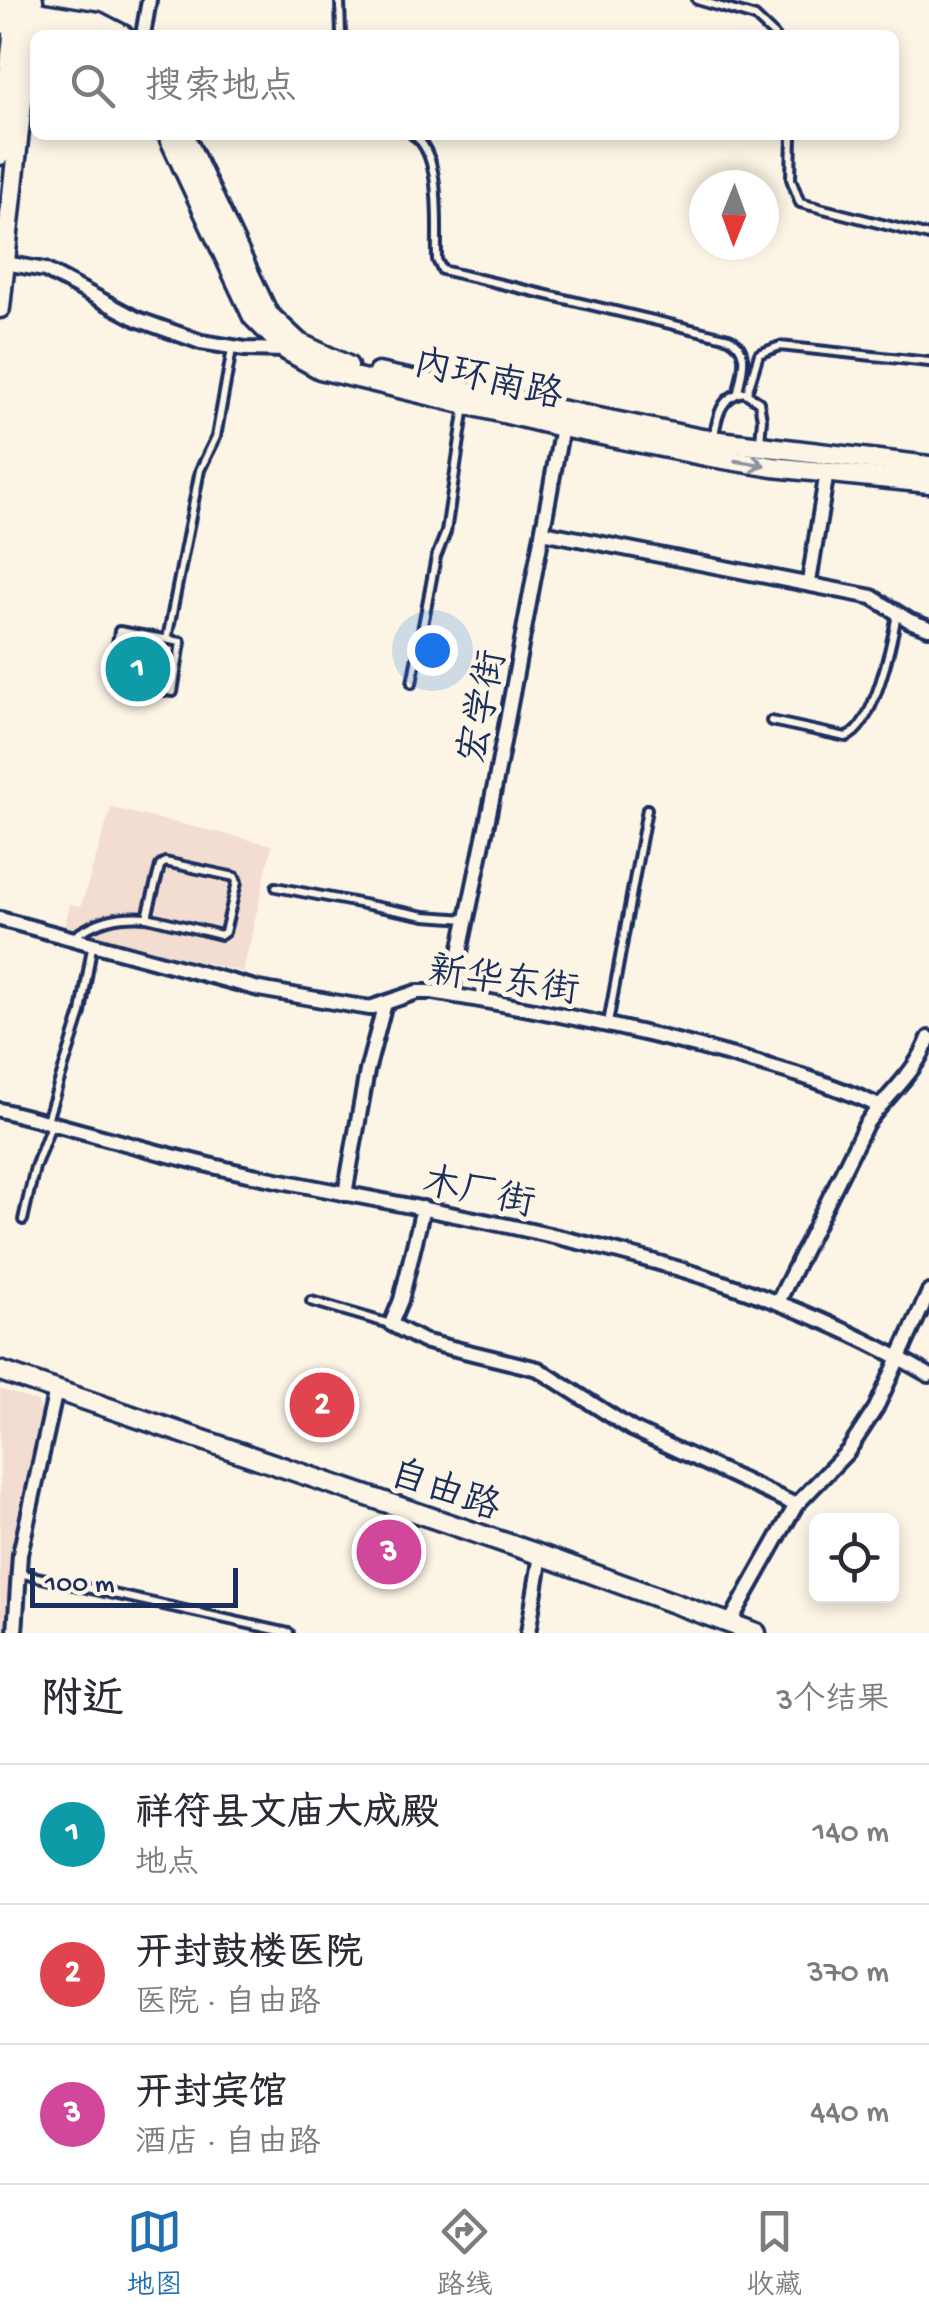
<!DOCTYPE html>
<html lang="zh">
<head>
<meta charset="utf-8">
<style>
	:root { --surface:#fff; --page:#f2f2f3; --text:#2b2b33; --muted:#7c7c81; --line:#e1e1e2; --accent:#1f6fb2 }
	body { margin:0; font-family:"Gochi Hand","LXGW WenKai TC",sans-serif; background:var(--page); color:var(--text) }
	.controls { position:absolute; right:30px; bottom:30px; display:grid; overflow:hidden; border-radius:15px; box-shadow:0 5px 15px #0003 }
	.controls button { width:90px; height:90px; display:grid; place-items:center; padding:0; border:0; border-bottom:2px solid var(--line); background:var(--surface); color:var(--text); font:50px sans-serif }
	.compass { position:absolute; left:689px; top:170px; width:90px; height:90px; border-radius:50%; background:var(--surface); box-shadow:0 5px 15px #0003; rotate:181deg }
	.scale { position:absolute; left:30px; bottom:25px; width:208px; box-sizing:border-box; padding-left:10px; border:5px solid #1b2f5e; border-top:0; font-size:28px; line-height:35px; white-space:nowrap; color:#1b2f5e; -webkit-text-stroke:8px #fcf5e5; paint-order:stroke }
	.you { position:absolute; left:432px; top:650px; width:35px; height:35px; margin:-25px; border:8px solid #fff; border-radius:50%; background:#1a73e8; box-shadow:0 0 0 15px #1a73e833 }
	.badge { display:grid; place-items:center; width:65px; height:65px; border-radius:50%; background:var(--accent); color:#fff; font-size:32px; font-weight:700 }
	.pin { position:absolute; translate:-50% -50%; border:5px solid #fff; box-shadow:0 2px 10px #0006 }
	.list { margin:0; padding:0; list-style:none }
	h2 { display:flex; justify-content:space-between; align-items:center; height:130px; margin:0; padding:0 40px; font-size:42px }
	h2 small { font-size:32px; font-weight:400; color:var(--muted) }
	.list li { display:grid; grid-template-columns:65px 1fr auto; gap:30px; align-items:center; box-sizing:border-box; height:140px; padding:0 40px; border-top:2px solid var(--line) }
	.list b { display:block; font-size:38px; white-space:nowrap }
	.list p { margin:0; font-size:32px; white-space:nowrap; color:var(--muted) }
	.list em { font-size:32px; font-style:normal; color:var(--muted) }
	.icon { flex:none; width:55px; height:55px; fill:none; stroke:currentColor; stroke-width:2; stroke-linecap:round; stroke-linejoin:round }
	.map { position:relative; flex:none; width:929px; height:1633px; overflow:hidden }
	.search { position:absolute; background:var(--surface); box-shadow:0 5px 15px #0003; left:30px; right:30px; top:30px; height:110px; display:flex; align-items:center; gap:25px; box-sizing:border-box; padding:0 35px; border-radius:15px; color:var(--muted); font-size:38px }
	.sheet { height:550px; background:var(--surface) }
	nav { display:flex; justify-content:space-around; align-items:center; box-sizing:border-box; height:140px; border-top:2px solid var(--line); background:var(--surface); font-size:28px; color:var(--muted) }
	nav a { display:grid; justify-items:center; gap:5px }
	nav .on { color:var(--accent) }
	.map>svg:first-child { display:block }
	.built { fill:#f3ddd0 }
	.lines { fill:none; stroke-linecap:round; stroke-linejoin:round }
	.lane-casing { stroke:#1b2f5e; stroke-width:14 }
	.street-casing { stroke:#1b2f5e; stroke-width:20 }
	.secondary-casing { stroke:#1b2f5e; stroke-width:25 }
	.lane { stroke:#fcf5e5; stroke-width:6 }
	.street { stroke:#fcf5e5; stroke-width:12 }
	.secondary { stroke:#fcf5e5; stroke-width:18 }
	.oneway { stroke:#8c92a2 }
	.labels { text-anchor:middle; stroke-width:10; stroke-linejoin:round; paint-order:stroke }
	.street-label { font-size:38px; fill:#1b2f5e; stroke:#fcf5e5 }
</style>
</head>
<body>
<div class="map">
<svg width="929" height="1633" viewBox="0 0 929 1633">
	<rect width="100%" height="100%" fill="#fcf5e5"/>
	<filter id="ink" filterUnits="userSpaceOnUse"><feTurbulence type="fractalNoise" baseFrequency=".01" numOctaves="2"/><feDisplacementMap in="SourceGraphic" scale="20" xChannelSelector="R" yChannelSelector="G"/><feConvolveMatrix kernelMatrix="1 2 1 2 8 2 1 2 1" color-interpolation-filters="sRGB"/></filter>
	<g filter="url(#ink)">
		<g class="built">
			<polygon points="111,808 272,845 243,972 64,928 70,904 81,906"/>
			<polygon points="0,1389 38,1402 44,1418 14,1556 8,1633 0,1633"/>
		</g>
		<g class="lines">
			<defs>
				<g id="lane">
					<polyline points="340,0 341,35"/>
					<polyline points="697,0 755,17 774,35"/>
					<path d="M 413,135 C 443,153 436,228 437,260 L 442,270 L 729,338 C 751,350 742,370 738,392"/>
					<polyline points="792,135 791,179 800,203 929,236"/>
					<polyline points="747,393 759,354 780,346 929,362"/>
					<path d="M 714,436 C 717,416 721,396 744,392 L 759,402 L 762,419 L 760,441"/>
					<polygon points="119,631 181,642 173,692 111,681"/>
					<polyline points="167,639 200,470 216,437 232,349"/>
					<polyline points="412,683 436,557 446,532 465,406"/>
					<path d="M 771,721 L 846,737 C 874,728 892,642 897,614"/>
					<polygon points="165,862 235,877 237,882 225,932 221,935 147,917 160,866"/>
					<polyline points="276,887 425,916 467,919"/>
					<path d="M 73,937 C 98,920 117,915 147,917"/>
					<polyline points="608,1023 647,809"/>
					<polyline points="47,1120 81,1013 92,947"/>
					<polyline points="23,1220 35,1167 51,1125"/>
					<polyline points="311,1301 390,1324"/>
					<polyline points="19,1573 289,1633"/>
				</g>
				<g id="street">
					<polyline points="143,35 149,0"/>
					<polyline points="5,263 45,270 137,319 201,342 245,349 286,350"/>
					<polyline points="543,532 872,597 910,621 929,628"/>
					<polyline points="809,582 827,472"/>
					<path d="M 0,919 L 259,989 L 351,1005 L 370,1008 L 417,992 L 432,992 C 531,1008 629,1027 726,1054 C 781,1069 828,1082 879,1106"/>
					<polyline points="451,995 495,785 562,427"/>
					<path d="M 0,1110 C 90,1132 180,1161 272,1179 C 494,1224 731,1257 929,1375"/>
					<polyline points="345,1194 367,1071 385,1003"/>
					<polyline points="423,1208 401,1300 391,1324 423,1341 538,1369 632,1429 796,1505"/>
					<path d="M 778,1302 L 866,1124 C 887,1095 916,1073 929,1038"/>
					<polyline points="729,1624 796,1505 848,1451 876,1408 929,1292"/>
					<polyline points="15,1633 20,1554 56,1390"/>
					<polyline points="528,1633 541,1555"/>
				</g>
				<g id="secondary">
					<polyline points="0,6 98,22 123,35"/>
					<polyline points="0,23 80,35"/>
					<polyline points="168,135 253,317 286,350 320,369 562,427 706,456 773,467 929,483"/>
					<polyline points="184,135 268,314 299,343 348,366"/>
					<polyline points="0,155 17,0"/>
					<polyline points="0,308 33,0"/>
					<polyline points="378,373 702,439 929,466"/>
					<polyline points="0,1371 541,1555 756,1633"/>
				</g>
			</defs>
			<use href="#lane" class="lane-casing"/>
			<use href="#street" class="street-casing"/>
			<use href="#secondary" class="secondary-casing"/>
			<use href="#lane" class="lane"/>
			<use href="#street" class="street"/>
			<use href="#secondary" class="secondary"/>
		</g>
		<defs><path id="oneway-shaft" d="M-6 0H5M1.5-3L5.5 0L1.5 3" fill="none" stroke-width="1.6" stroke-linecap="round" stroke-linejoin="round" transform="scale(2.5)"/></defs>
		<use class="oneway" href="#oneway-shaft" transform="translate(750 463) rotate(9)"/>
	</g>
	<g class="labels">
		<g class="street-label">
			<text transform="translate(489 377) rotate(13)" y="13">内环南路</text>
			<text transform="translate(480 706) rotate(-79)" y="13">宏学街</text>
			<text transform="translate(504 978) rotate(8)" y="13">新华东街</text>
			<text transform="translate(479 1190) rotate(12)" y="13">木厂街</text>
			<text transform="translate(446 1488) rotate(19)" y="13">自由路</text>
		</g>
	</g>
</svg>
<div class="controls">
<button><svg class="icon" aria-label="locate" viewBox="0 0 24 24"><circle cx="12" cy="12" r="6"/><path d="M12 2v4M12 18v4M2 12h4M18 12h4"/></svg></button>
</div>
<svg class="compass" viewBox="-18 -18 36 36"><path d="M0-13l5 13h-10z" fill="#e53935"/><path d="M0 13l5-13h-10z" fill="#7c7c81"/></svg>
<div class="scale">100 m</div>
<div class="you"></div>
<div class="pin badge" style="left:138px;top:669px;background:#0f9aa8">1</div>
<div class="pin badge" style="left:322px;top:1405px;background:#e0444e">2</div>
<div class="pin badge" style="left:389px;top:1552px;background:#d1479c">3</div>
<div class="search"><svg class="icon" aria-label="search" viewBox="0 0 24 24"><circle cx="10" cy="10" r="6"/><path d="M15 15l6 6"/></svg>搜索地点</div>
</div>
<section class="sheet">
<h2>附近<small>3个结果</small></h2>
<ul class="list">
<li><span class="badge" style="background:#0f9aa8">1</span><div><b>祥符县文庙大成殿</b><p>地点</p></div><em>140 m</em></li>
<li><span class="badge" style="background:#e0444e">2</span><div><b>开封鼓楼医院</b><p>医院 · 自由路</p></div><em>370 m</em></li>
<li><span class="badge" style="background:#d1479c">3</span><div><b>开封宾馆</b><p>酒店 · 自由路</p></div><em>440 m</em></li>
</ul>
</section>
<nav>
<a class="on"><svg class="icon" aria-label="map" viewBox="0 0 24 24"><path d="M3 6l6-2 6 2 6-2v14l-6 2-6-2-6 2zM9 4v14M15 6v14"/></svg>地图</a>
<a><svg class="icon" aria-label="directions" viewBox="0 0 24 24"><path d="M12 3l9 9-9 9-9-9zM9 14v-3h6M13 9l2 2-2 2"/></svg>路线</a>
<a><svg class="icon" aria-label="saved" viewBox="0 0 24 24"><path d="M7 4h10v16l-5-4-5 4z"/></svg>收藏</a>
</nav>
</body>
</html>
